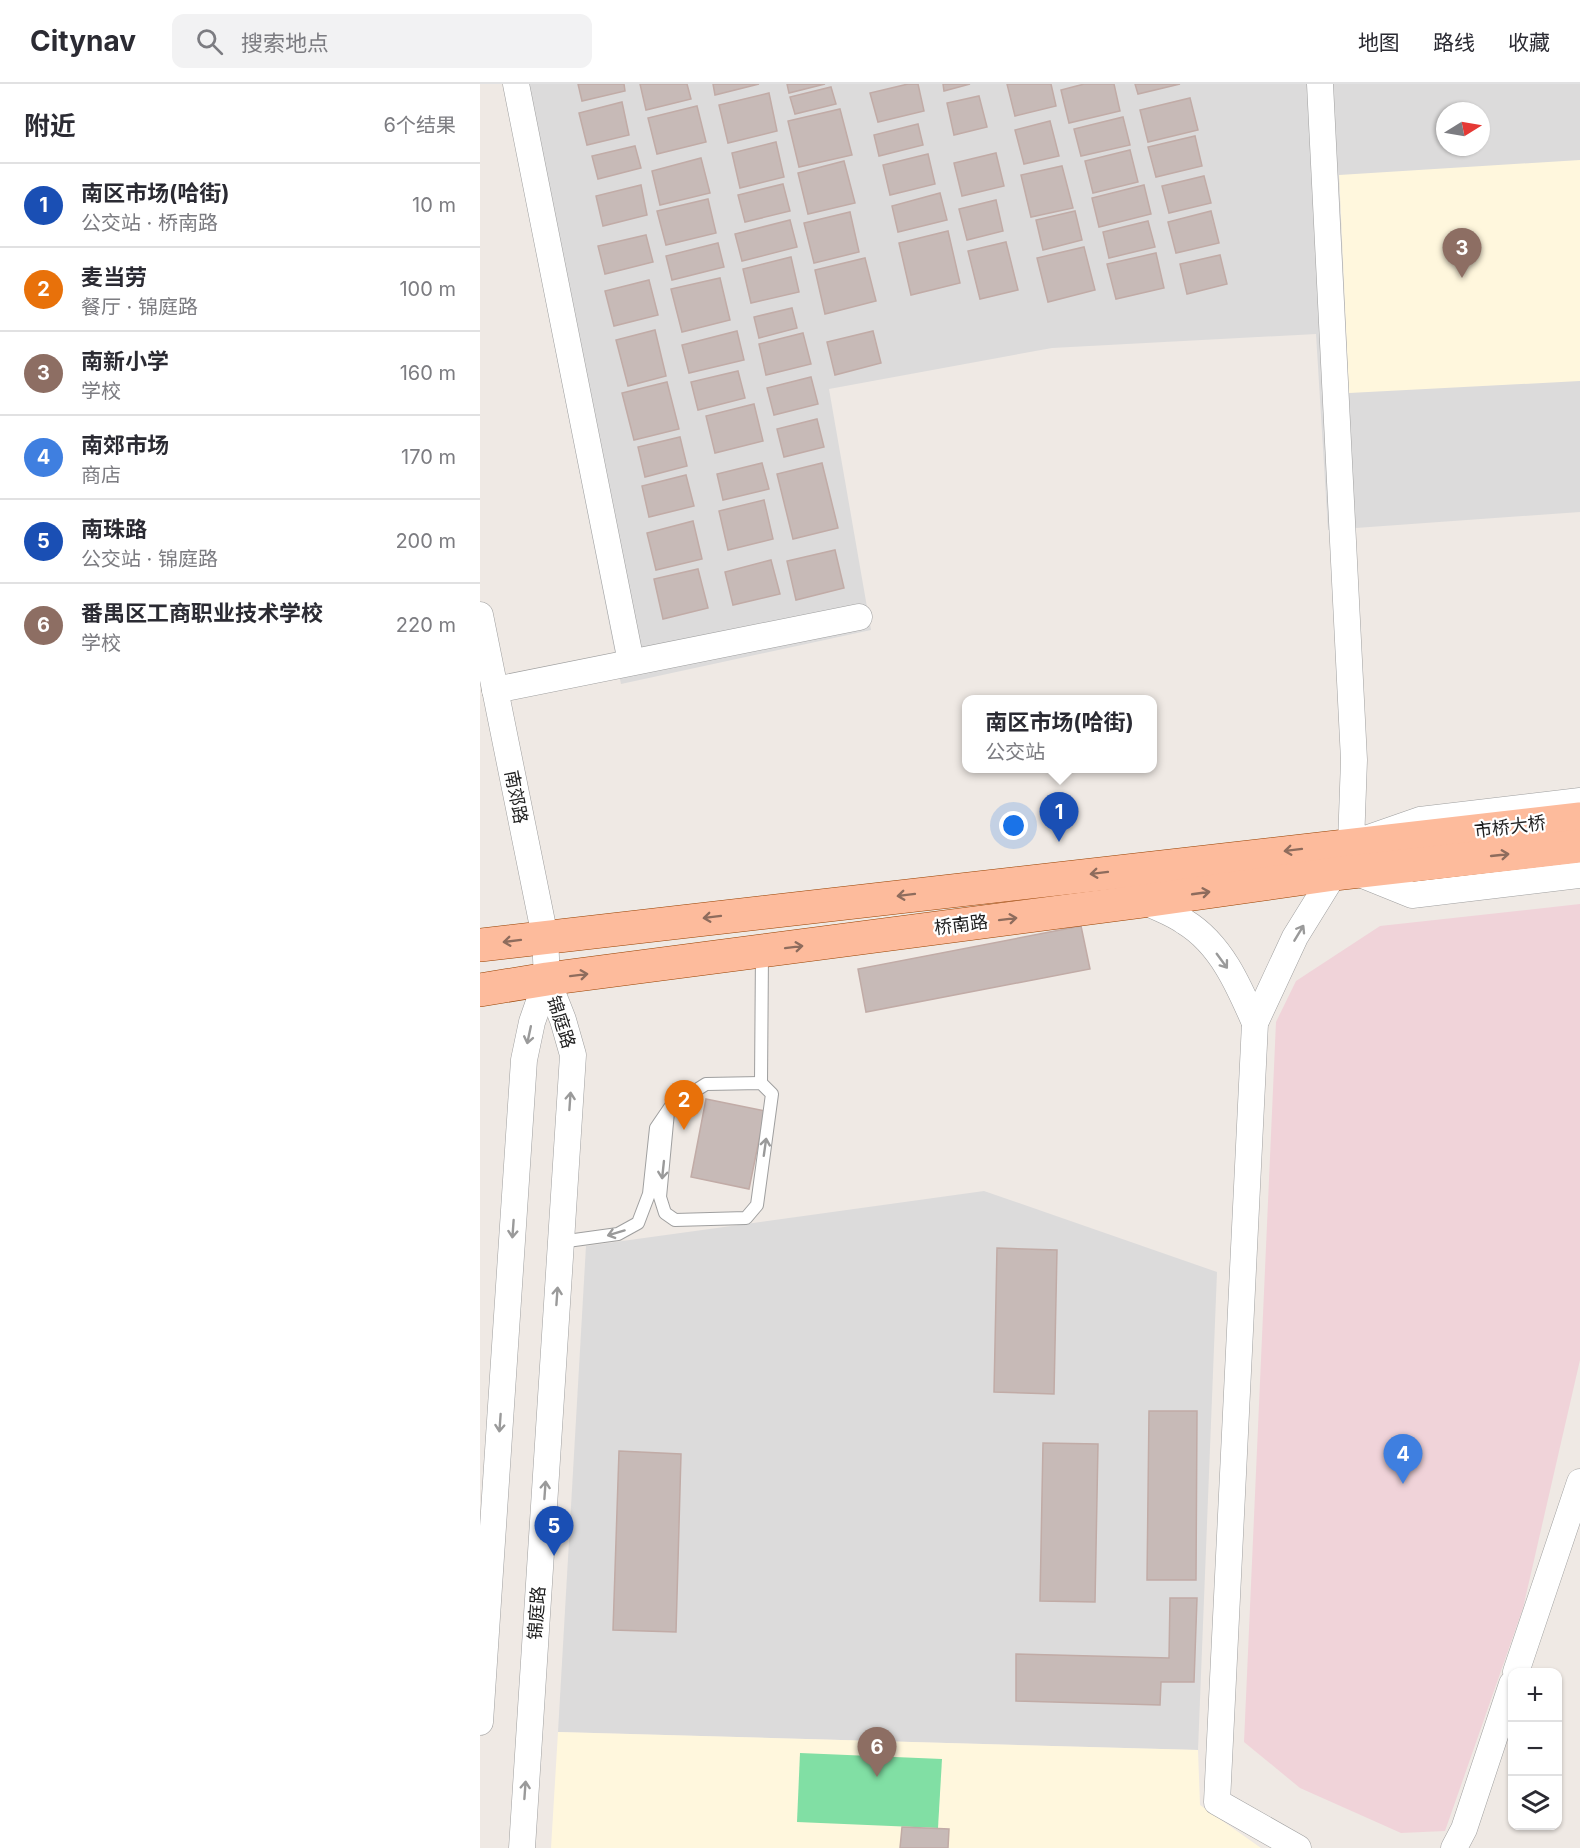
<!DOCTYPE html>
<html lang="zh">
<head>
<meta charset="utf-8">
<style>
	:root { --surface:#fff; --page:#f2f2f3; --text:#2b2b33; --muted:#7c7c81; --line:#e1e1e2; --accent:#cc0031 }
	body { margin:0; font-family:Inter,"Noto Sans SC",sans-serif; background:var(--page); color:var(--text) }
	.controls { position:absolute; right:18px; bottom:18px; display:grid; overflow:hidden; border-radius:12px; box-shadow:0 2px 4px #0004 }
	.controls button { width:54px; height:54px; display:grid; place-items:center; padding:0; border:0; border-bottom:2px solid var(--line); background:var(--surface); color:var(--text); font:30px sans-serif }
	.compass { position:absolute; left:956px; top:18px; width:54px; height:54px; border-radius:50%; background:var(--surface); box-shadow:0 2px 4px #0004; rotate:79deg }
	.you { position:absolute; left:534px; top:742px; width:21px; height:21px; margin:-15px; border:4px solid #fff; border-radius:50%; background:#1a73e8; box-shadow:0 0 0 9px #1a73e833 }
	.badge { display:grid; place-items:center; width:39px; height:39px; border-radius:50%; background:var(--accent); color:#fff; font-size:20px; font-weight:700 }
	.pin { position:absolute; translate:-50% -50px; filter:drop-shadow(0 2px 3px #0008) }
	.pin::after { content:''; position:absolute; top:32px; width:21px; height:18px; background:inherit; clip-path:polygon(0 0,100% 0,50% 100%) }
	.popup { position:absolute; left:482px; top:611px; width:195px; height:78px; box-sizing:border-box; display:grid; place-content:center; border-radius:12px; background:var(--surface); filter:drop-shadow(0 2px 4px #0005); font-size:20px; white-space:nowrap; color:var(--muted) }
	.popup b { font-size:22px; color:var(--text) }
	.popup::after { content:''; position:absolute; left:50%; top:100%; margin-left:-12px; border:12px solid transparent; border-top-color:var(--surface) }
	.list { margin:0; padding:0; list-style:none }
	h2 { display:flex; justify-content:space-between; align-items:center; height:78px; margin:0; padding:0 24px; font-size:26px }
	h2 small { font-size:20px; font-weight:400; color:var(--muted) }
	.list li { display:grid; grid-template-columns:39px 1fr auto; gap:18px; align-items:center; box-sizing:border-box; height:84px; padding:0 24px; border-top:2px solid var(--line) }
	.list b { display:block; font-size:22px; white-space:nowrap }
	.list p { margin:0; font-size:20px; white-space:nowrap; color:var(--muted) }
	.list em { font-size:20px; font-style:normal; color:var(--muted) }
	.icon { flex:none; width:33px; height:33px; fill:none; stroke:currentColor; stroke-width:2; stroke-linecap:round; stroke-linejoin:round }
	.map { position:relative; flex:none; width:1100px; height:1764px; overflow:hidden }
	header { display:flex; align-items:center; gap:36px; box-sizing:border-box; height:84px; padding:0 30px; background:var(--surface); border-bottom:2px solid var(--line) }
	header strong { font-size:28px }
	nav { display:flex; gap:33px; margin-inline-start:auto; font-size:21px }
	.search { width:420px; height:54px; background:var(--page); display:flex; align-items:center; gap:15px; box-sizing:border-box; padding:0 21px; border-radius:12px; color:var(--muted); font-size:22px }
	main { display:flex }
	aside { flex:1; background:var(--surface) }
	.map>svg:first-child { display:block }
	.residential { fill:#dcdbdb; fill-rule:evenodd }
	.commercial { fill:#f0d3d9 }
	.education { fill:#fff7dd }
	.pitch { fill:#81dfa4 }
	.building { fill:#c7bab7; stroke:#c1aba6; stroke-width:1.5 }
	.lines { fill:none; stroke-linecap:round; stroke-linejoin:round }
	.service-casing { stroke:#9f9f9f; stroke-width:14 }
	.minor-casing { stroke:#9f9f9f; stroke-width:27 }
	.primary-casing { stroke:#984100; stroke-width:34 }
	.service { stroke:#fff; stroke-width:12 }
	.minor { stroke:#fff; stroke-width:26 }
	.primary { stroke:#fdbb9c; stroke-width:33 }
	.oneway { stroke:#8e6c5d }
	.oneway2 { stroke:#9a9a9a }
	.labels { text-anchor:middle; stroke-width:4.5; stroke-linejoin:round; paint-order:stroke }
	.street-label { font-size:18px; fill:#1e1e1e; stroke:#fff }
</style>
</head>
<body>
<header>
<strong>Citynav</strong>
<div class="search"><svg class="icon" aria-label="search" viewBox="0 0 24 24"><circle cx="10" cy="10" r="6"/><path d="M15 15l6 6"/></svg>搜索地点</div>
<nav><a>地图</a><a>路线</a><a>收藏</a></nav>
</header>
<main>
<aside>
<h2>附近<small>6个结果</small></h2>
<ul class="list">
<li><span class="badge" style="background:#1a4fb4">1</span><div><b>南区市场(哈街)</b><p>公交站 · 桥南路</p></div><em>10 m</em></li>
<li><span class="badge" style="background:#e8710a">2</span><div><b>麦当劳</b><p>餐厅 · 锦庭路</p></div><em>100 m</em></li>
<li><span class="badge" style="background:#8d6e63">3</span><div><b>南新小学</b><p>学校</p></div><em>160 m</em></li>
<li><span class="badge" style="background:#3f7fe0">4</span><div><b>南郊市场</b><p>商店</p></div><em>170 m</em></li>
<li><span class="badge" style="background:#1a4fb4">5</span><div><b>南珠路</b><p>公交站 · 锦庭路</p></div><em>200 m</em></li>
<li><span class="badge" style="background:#8d6e63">6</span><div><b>番禺区工商职业技术学校</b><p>学校</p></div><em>220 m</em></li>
</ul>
</aside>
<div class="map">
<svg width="1100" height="1764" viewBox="0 0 1100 1764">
	<rect width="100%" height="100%" fill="#efe9e4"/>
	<g class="residential">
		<path d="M 23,0 L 1100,0 L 1100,428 L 848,446 L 836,250 L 572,264 L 349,305 L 391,546 L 141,600 ZM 965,27 L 1001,27 L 1001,63 L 965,63 Z"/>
		<polygon points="504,1107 737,1188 718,1666 78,1648 106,1162"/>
	</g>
	<polygon class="commercial" points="1100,820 1100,1276 1043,1524 965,1747 921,1749 820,1704 764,1658 796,938 816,897 900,842"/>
	<g class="education">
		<polygon points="1100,76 1100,297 869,309 859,91"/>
		<polygon points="78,1648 718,1666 720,1721 781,1764 71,1764"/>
	</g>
	<polygon class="pitch" points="320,1669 462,1675 458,1744 317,1738"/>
	<g class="building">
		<polygon points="98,0 144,0 145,7 102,17"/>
		<polygon points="160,0 207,0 211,15 166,26"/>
		<polygon points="233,0 279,0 235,11"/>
		<polygon points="307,0 345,0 309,9"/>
		<polygon points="428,0 438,0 444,27 398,38 390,9"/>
		<polygon points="463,0 490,0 464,7"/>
		<polygon points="527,0 571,0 576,22 535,32"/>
		<polygon points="604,0 634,0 640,27 589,39 581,6"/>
		<polygon points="655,0 700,0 658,10"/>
		<polygon points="351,3 356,20 315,30 310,13"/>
		<polygon points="289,9 297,47 248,59 239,21"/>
		<polygon points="499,12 507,43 474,51 467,19"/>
		<polygon points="710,14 718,46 668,58 660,26"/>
		<polygon points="142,18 149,51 107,61 99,29"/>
		<polygon points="217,22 226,58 177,70 168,34"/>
		<polygon points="360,25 372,71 319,83 308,37"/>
		<polygon points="643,33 650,61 601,72 594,45"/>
		<polygon points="570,37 579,72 544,80 535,46"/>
		<polygon points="438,40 443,61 399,72 394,51"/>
		<polygon points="715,52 722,82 676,93 668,63"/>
		<polygon points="296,58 304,93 260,104 252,69"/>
		<polygon points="155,62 161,84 118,95 112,72"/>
		<polygon points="650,66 658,98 613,109 605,77"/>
		<polygon points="516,69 524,102 482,112 474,79"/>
		<polygon points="448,70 455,100 410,111 403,81"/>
		<polygon points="221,74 230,109 180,121 172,87"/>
		<polygon points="364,77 375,119 328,130 318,89"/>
		<polygon points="582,82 593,124 551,133 541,91"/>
		<polygon points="724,92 731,119 689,129 682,102"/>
		<polygon points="303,100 310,127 265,138 258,111"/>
		<polygon points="161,101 167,131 123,142 116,112"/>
		<polygon points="664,101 671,130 619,143 612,114"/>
		<polygon points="460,109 467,136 418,148 412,122"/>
		<polygon points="228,115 236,149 186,161 177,127"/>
		<polygon points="516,116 523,147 487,156 479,125"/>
		<polygon points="595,127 602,156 563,166 556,136"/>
		<polygon points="731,127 739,159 696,169 688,138"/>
		<polygon points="370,128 379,168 334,179 324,139"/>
		<polygon points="310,136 317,163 262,177 255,150"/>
		<polygon points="668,137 675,163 629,174 623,148"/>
		<polygon points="468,147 480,199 431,211 419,159"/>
		<polygon points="166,151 173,178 125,190 118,162"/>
		<polygon points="526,158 538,206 500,215 488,167"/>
		<polygon points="238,159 244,183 192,196 186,172"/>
		<polygon points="604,163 615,206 568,218 557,174"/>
		<polygon points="676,169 684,204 636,215 627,180"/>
		<polygon points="740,171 747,200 707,210 700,180"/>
		<polygon points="311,173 319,208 271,219 263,185"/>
		<polygon points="385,174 396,217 345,230 335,186"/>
		<polygon points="240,194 250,236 202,248 191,205"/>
		<polygon points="169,196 178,231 134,242 125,207"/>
		<polygon points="312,224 317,244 279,254 274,233"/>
		<polygon points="175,246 186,292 148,302 136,256"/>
		<polygon points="257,247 264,276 209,289 202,261"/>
		<polygon points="393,247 401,279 355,291 347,258"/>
		<polygon points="323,249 331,280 286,291 279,260"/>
		<polygon points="258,287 265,314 218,326 211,298"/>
		<polygon points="331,293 338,320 294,331 287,304"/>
		<polygon points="187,298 199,345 154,356 142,309"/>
		<polygon points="274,320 283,357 235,369 226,332"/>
		<polygon points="337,335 344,363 304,373 297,345"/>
		<polygon points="200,353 207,382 165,393 158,363"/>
		<polygon points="282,379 289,405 243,416 237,390"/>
		<polygon points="342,379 358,444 313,455 297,390"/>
		<polygon points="206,391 214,422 169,433 162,402"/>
		<polygon points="284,416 293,455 248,466 239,427"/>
		<polygon points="213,437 222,475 176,486 167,449"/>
		<polygon points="355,466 364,504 316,516 307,477"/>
		<polygon points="291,476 300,510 253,521 245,488"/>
		<polygon points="218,485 228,524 183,535 174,495"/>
		<polygon points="601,842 610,885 386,928 378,885"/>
		<polygon points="226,1015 285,1027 269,1105 211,1093"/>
		<polygon points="517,1164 577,1166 574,1310 514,1308"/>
		<polygon points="669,1327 717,1327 716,1496 667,1496"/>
		<polygon points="563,1359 618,1360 615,1518 560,1517"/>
		<polygon points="139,1367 201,1370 196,1548 133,1546"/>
		<polygon points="690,1514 717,1514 714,1598 681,1598 680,1621 536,1617 536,1570 689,1574"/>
		<polygon points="422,1743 469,1745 468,1764 420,1764"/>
	</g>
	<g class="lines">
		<defs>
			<g id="service">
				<polyline points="281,999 282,868"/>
				<polyline points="80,1158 138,1150 158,1139 169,1110 176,1044 191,1022 226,1000 281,999 292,1010 277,1121 266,1134 195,1136 185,1129 180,1113 188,1028"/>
			</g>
			<g id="minor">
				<polyline points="36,0 151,578"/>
				<polyline points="840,0 874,676 871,760 940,736 1100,717"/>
				<polyline points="0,531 65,853 67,895 83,936 93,971 42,1764"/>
				<polyline points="15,606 379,533"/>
				<polyline points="875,788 932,811 1100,791"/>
				<path d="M 664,817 C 677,824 693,829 705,838 C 741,860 759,902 775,939"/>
				<polyline points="1036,1588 1100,1398"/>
				<polyline points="0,1638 44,976 52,938 67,895"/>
				<polyline points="818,1764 737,1718 775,939 815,853 854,790"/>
				<polyline points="974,1764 984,1745 1032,1600"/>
			</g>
			<g id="primary">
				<polyline points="0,861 1100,735"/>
				<polyline points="0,906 67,895 664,817 854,790 1100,762"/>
			</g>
		</defs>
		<use href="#service" class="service-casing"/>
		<use href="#minor" class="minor-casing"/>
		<use href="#primary" class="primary-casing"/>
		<use href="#service" class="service"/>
		<use href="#minor" class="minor"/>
		<use href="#primary" class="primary"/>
	</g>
	<defs><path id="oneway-shaft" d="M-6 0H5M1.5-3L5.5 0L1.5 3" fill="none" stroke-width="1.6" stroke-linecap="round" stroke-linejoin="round" transform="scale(1.5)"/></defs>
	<g class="oneway">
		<use href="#oneway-shaft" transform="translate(813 766) rotate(173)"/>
		<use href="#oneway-shaft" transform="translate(1020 771) rotate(-6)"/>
		<use href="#oneway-shaft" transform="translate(619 789) rotate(173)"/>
		<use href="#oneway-shaft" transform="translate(721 809) rotate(-8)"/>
		<use href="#oneway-shaft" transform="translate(426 811) rotate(173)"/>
		<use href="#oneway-shaft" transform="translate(232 833) rotate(173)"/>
		<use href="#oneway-shaft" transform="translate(528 835) rotate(-7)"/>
		<use href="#oneway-shaft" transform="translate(32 857) rotate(173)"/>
		<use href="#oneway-shaft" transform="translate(314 863) rotate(-7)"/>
		<use href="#oneway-shaft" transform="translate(99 891) rotate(-7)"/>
	</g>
	<g class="oneway2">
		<use href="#oneway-shaft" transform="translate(819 849) rotate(-59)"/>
		<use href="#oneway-shaft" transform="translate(742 877) rotate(54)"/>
		<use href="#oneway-shaft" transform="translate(49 951) rotate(102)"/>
		<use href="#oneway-shaft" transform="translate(90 1017) rotate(-86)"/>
		<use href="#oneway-shaft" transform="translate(285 1063) rotate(-82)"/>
		<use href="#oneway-shaft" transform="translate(183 1086) rotate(96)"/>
		<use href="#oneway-shaft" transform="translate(33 1145) rotate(94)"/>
		<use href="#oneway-shaft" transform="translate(136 1149) rotate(163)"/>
		<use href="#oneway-shaft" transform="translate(77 1212) rotate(-86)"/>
		<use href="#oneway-shaft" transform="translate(20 1339) rotate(94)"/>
		<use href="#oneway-shaft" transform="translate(65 1406) rotate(-86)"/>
		<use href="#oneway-shaft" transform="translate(45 1706) rotate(-86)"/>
	</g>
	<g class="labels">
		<g class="street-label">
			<text transform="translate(36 713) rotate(79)" y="6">南郊路</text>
			<text transform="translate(1030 743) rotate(-7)" y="6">市桥大桥</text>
			<text transform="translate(481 841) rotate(-7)" y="6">桥南路</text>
			<text transform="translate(81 938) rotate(72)" y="6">锦庭路</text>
			<text transform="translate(57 1529) rotate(-86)" y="6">锦庭路</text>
		</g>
	</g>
</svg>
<div class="controls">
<button>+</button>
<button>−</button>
<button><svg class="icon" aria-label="layers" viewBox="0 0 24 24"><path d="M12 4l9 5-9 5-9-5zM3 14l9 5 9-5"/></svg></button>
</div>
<svg class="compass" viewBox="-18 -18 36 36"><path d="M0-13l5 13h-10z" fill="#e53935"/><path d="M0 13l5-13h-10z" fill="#7c7c81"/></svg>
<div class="you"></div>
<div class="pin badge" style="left:579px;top:758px;background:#1a4fb4">1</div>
<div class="popup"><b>南区市场(哈街)</b>公交站</div>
<div class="pin badge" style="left:204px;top:1046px;background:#e8710a">2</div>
<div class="pin badge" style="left:982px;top:194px;background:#8d6e63">3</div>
<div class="pin badge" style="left:923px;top:1400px;background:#3f7fe0">4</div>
<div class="pin badge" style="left:74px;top:1472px;background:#1a4fb4">5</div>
<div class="pin badge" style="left:397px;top:1693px;background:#8d6e63">6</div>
</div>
</main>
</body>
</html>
